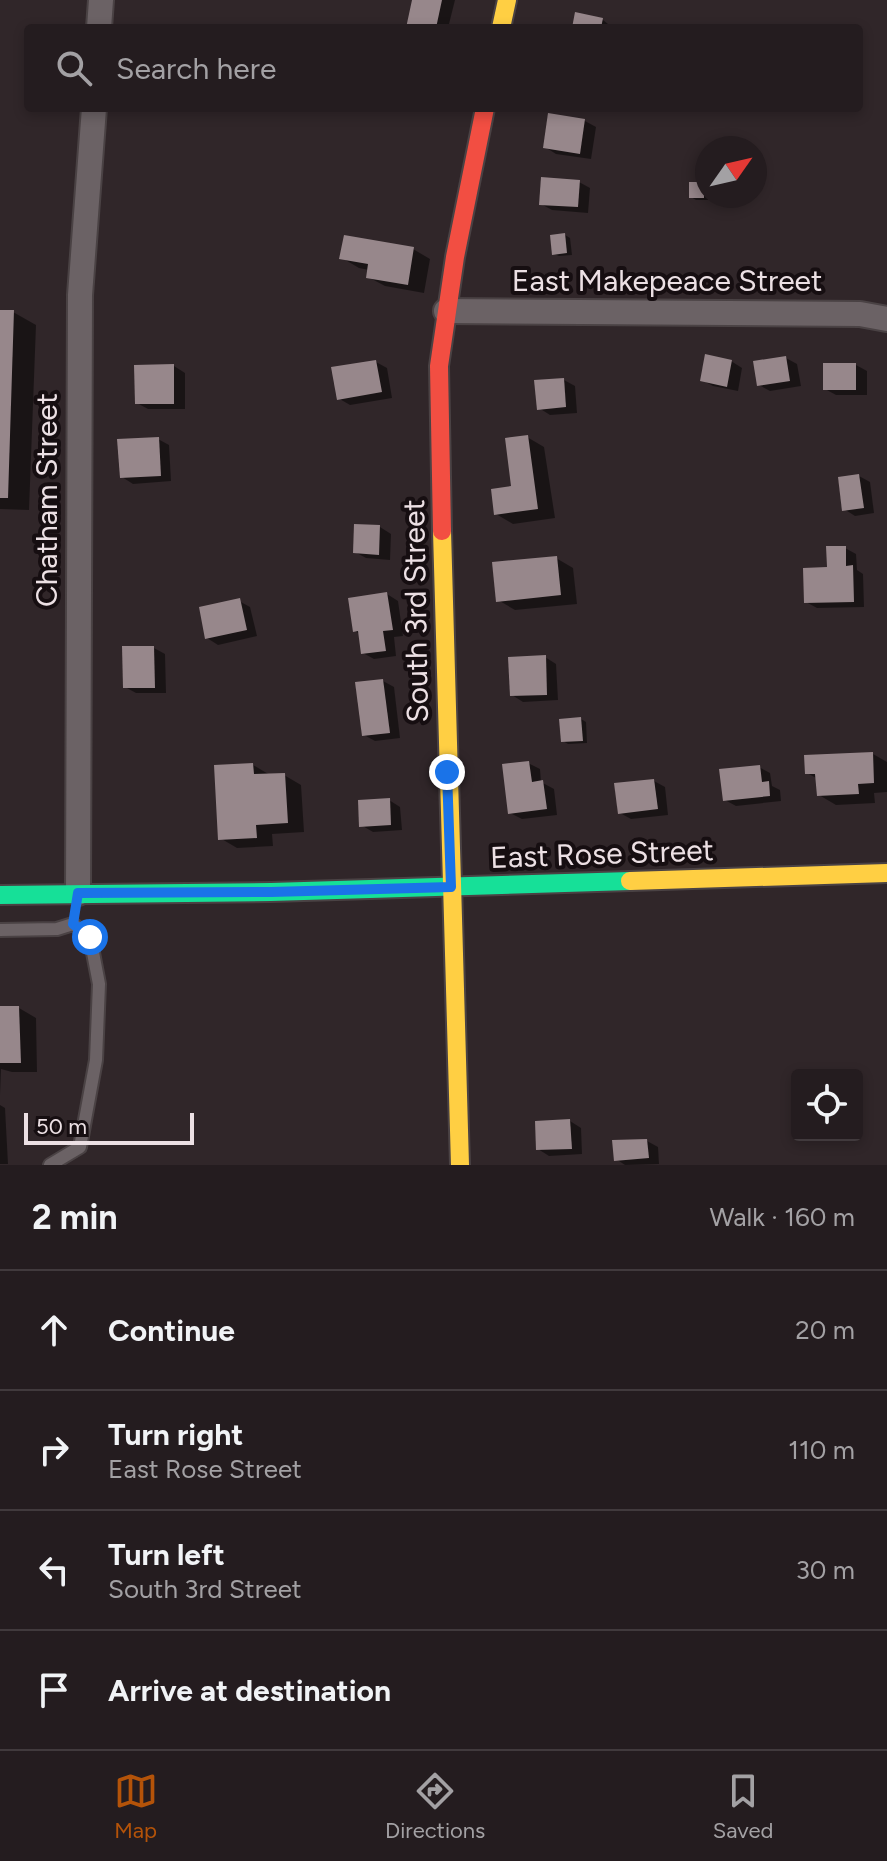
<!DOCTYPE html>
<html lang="en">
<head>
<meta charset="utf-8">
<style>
	:root { --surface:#241c1f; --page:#2c2528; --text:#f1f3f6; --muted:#a3a1a4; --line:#413a3d; --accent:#b45309 }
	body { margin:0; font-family:Figtree,sans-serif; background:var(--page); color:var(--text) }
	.controls { position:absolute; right:24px; bottom:24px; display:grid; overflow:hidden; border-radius:8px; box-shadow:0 4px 12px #0003 }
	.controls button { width:72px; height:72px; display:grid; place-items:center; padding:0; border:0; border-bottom:2px solid var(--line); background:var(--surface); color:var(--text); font:40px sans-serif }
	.compass { position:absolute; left:695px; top:136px; width:72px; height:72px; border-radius:50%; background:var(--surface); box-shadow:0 4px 12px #0003; rotate:56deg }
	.scale { position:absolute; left:24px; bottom:20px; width:170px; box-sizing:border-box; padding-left:8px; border:4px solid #ece0e4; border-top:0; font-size:22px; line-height:28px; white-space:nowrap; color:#ece0e4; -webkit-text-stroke:6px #160e11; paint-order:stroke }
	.stop { position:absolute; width:24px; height:24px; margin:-18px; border:6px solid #1a73e8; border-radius:50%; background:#fff }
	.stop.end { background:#1a73e8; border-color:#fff; box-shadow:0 2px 8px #0008 }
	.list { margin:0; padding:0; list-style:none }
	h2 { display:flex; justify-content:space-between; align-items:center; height:104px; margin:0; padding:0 32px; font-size:34px }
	h2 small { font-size:26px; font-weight:400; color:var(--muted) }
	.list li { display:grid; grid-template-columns:52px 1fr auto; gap:24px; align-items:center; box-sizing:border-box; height:120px; padding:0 32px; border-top:2px solid var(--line) }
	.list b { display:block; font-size:30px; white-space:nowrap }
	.list p { margin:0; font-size:26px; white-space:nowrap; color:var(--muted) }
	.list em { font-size:26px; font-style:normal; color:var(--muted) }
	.icon { flex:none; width:44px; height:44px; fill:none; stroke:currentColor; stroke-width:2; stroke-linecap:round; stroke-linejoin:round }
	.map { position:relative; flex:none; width:887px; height:1165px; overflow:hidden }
	.search { position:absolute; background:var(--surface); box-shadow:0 4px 12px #0003; left:24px; right:24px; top:24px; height:88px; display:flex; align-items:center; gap:20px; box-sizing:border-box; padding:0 28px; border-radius:8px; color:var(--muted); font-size:30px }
	.sheet { height:584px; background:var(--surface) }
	nav { display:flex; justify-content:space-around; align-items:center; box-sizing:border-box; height:112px; border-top:2px solid var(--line); background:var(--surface); font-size:22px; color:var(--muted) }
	nav a { display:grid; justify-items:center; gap:4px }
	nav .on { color:var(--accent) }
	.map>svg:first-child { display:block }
	.shadow { fill:#0007 }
	.building { fill:#97878b }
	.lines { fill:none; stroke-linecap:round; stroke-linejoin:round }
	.lane-casing { stroke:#4a4244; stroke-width:16 }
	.street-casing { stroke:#4a4244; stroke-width:28 }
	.fast-casing { stroke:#4a4244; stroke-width:22 }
	.slow-casing { stroke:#4a4244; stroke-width:22 }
	.jam-casing { stroke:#4a4244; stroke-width:22 }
	.lane { stroke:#6b6265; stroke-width:12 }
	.street { stroke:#6b6265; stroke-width:24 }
	.fast { stroke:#16e098; stroke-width:18 }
	.slow { stroke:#ffcf43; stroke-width:18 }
	.jam { stroke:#f24e42; stroke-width:18 }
	.route { stroke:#1a73e8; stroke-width:10 }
	.labels { text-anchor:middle; stroke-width:8; stroke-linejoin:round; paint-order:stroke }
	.street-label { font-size:30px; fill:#ece0e4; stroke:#160e11 }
</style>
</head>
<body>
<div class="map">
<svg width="887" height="1165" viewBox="0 0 887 1165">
	<rect width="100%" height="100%" fill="#302629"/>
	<g class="shadow">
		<polygon points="414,0 455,0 448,28 408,28"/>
		<polygon points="603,20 613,28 574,28"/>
		<polygon points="585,121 596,127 591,159 556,154 545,147"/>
		<polygon points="579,182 590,188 588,213 552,210 541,204"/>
		<polygon points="703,184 707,186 708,200 696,200 691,197"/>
		<polygon points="565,235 570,238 572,255 559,256 554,254"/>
		<polygon points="413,249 430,259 424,293 385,286 368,277 369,270 359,268 342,258"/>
		<polygon points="0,312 13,312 36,325 29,510 0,509"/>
		<polygon points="786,358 797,364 801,386 770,391 759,385"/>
		<polygon points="731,361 742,368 738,391 713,386 702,380"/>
		<polygon points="376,362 387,368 392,398 350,405 338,398"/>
		<polygon points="856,365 867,371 867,395 836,395 825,389"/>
		<polygon points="174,366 185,373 185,409 148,409 137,403"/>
		<polygon points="564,380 575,386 577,413 550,415 539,408"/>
		<polygon points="527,437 544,447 555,518 513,524 496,514 514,488"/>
		<polygon points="158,439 169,445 171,481 133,484 122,477"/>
		<polygon points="859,476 870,482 874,513 855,516 844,509"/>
		<polygon points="380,527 391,534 390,560 366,558 355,552"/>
		<polygon points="845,548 856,554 857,570 863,574 864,607 817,608 806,602"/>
		<polygon points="556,558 573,568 577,604 515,610 498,600"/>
		<polygon points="387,594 398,601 403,636 394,637 396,656 374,659 363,653 360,634 355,631"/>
		<polygon points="239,601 250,607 257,636 218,645 207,638"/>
		<polygon points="154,648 165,654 166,693 136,693 125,687"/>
		<polygon points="545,657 556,664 558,700 523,702 512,695"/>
		<polygon points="383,681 394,687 400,738 375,741 364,735"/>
		<polygon points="581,719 586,722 587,743 568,744 563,741"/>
		<polygon points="873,754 887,762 887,792 874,793 875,803 836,805 819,795 818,779 807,773"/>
		<polygon points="528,763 540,769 541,782 554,789 557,815 522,819 510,813"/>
		<polygon points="253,765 270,775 284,775 301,785 304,832 272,834 273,846 237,848 220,838"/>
		<polygon points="759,767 770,773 772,786 780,790 781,801 736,806 725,800"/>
		<polygon points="654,781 665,787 668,815 631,819 620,813"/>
		<polygon points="389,800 400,807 402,830 373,832 361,825"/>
		<polygon points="0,1008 19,1008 36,1018 37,1072 12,1072 1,1069 0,1095"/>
		<polygon points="0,1105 5,1108 8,1164 0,1164"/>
		<polygon points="570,1121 581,1128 582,1154 549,1156 538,1149"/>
		<polygon points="647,1141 658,1147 659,1164 625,1165 616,1159"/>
	</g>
	<g class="building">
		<polygon points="412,0 442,0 436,28 406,28"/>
		<polygon points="575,12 603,18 601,28 572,28"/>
		<polygon points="548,113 585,119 580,154 543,148"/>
		<polygon points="541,177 580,180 578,207 539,205"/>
		<rect x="689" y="182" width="15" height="16"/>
		<polygon points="565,233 567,253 552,255 550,235"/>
		<polygon points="344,235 414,247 408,285 366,278 368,264 339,259"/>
		<polygon points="0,310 14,310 8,498 0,498"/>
		<polygon points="705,354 732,360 727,387 700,381"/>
		<polygon points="786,356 790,381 757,386 753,361"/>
		<polygon points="376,360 382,392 337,400 331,367"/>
		<rect x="823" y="363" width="33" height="27"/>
		<polygon points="174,364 174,404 135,404 134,365"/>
		<polygon points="564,378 566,407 537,410 534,380"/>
		<polygon points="528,435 538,509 494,515 491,489 511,486 505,438"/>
		<polygon points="159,437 161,476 120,478 117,439"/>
		<polygon points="859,474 864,508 842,511 838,477"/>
		<polygon points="354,524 380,525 379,555 353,553"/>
		<polygon points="826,546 846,546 846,566 853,565 854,602 804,603 803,568 827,567"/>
		<polygon points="557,556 561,595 496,602 492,562"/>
		<polygon points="387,592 393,630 383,631 386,651 361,654 358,631 353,632 348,598"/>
		<polygon points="240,598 247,630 205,639 199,607"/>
		<polygon points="122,646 154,646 155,688 123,688"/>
		<polygon points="546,655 547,695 510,696 508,657"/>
		<polygon points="383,679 390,733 362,736 355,682"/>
		<polygon points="581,717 583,741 561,742 559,719"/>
		<polygon points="873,752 874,783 858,784 859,794 817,796 815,774 805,774 804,755"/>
		<polygon points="529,761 532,782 543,780 547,809 508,814 502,764"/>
		<polygon points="253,763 254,774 285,773 288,823 256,825 257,838 218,840 214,765"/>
		<polygon points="760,765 762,782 769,781 770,796 723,801 719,769"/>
		<polygon points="654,779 658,809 618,814 614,783"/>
		<polygon points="390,798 391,825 359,827 358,800"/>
		<polygon points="0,1006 19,1006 21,1063 0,1063"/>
		<polygon points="570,1119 572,1149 536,1150 535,1121"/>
		<polygon points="647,1139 649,1158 614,1161 612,1140"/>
	</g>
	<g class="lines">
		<defs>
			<polyline id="lane" points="0,930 57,929 73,924 90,937 99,984 96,1060 80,1147 50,1165"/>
			<g id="street">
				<polyline points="99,28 101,0"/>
				<polyline points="446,311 860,314 887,319"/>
				<polyline points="78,893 80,295 94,108"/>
			</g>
			<polyline id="fast" points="0,895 271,892 630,881"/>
			<g id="slow">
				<polyline points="501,28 507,0"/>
				<polyline points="442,531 460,1165"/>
				<polyline points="630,881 887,873"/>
			</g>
			<polyline id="jam" points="442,531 439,366 455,257 485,108"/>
		</defs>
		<use href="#lane" class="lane-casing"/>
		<use href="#street" class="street-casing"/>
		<use href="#fast" class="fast-casing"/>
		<use href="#slow" class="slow-casing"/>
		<use href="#jam" class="jam-casing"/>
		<use href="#lane" class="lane"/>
		<use href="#street" class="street"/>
		<use href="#fast" class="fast"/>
		<use href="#slow" class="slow"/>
		<use href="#jam" class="jam"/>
	</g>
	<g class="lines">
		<polyline class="route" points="90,937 73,924 78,893 271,892 451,887 447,772"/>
	</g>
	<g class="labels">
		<g class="street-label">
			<text x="667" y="291">East Makepeace Street</text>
			<text transform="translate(47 500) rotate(-90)" y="10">Chatham Street</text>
			<text transform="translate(416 611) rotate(-91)" y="10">South 3rd Street</text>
			<text transform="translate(602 854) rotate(-2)" y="10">East Rose Street</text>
		</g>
	</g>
</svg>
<div class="controls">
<button><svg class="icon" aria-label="locate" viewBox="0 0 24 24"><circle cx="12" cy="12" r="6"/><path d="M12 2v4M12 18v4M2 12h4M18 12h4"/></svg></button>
</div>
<svg class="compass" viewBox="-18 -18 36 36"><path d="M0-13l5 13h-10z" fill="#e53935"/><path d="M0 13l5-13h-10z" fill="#a3a1a4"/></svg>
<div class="scale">50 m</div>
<div class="stop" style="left:90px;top:937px"></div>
<div class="stop end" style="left:447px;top:772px"></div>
<div class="search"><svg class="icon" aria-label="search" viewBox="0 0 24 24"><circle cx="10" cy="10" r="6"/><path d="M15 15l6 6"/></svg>Search here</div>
</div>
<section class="sheet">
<h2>2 min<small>Walk · 160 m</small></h2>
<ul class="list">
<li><svg class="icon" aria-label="ahead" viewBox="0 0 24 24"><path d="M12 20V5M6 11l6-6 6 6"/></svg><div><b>Continue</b></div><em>20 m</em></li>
<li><svg class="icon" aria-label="right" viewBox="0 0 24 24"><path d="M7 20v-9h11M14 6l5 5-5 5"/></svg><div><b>Turn right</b><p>East Rose Street</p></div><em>110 m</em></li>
<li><svg class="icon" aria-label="left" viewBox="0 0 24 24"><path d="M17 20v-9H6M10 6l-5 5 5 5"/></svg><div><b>Turn left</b><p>South 3rd Street</p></div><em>30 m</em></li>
<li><svg class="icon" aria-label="arrive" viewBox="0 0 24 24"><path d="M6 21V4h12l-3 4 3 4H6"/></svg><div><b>Arrive at destination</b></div></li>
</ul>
</section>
<nav>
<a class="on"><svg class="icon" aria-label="map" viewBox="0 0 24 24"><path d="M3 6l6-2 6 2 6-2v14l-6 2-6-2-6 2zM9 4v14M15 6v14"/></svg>Map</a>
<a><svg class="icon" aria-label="directions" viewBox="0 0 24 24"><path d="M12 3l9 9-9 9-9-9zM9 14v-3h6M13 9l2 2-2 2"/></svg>Directions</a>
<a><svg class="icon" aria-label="saved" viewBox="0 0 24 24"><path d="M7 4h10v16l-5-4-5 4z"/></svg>Saved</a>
</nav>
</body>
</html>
